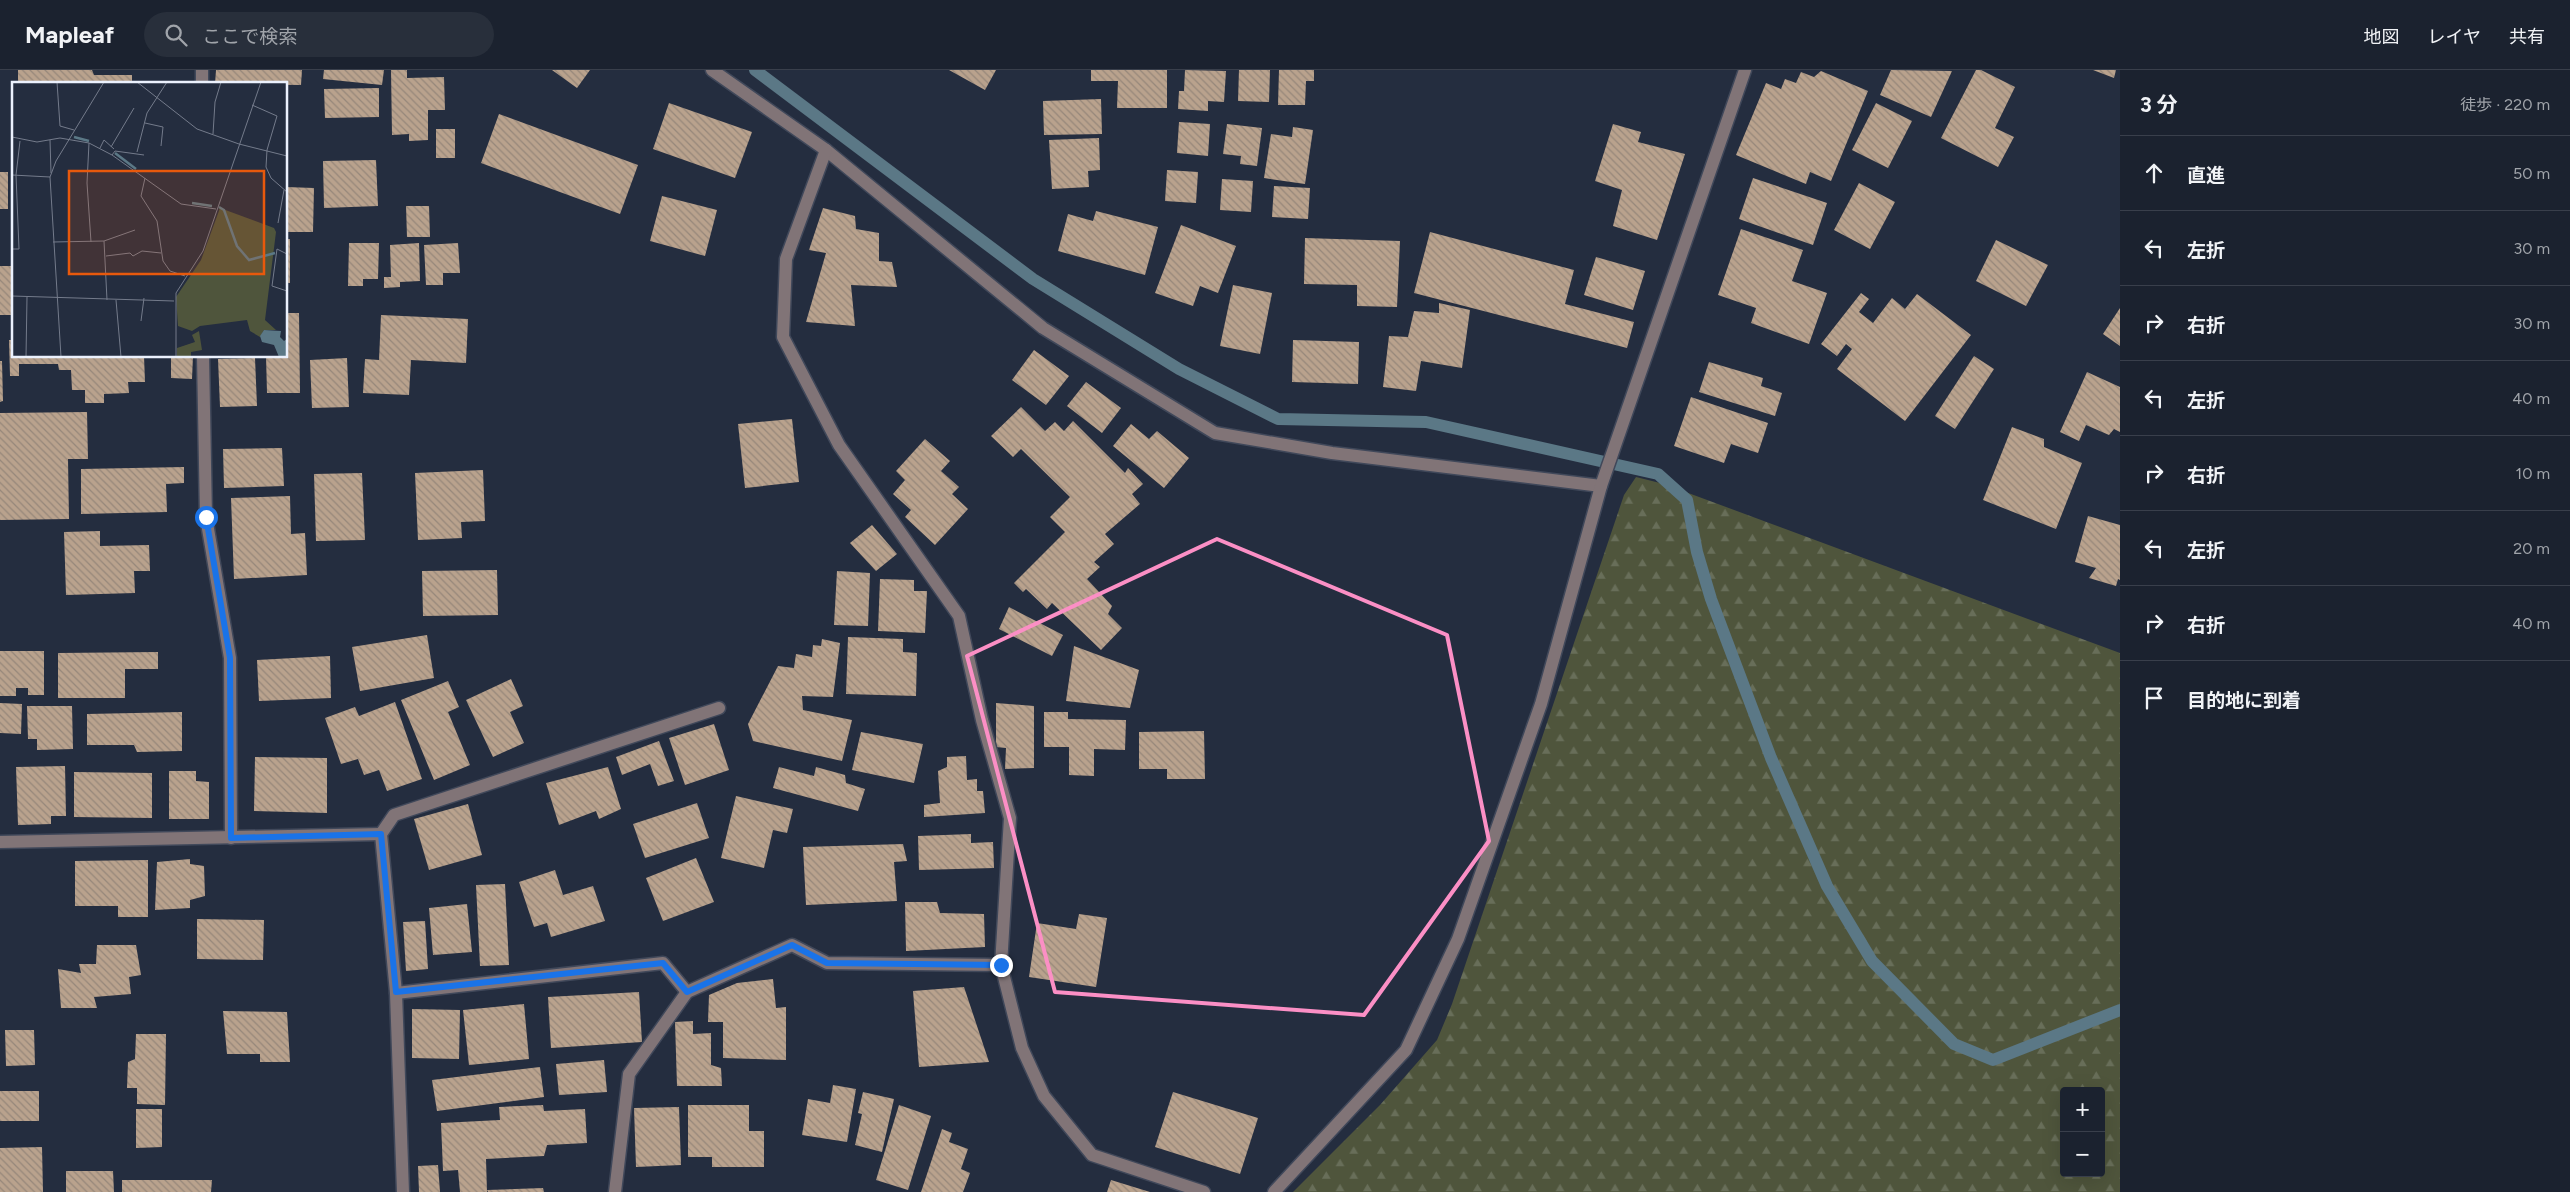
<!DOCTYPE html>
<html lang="ja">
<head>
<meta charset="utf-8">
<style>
	:root { --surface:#1b222f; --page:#282f3b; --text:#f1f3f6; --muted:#a0a4aa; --line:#393f4b }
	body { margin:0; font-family:Figtree,"Noto Sans JP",sans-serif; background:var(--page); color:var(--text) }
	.controls { position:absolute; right:15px; bottom:15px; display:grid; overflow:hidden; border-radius:5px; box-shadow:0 5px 20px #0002 }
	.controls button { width:45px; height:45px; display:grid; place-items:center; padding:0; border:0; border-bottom:1px solid var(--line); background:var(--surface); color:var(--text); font:25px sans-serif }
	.stop { position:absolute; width:15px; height:15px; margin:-11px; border:4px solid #1a73e8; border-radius:50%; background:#fff }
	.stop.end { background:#1a73e8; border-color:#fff; box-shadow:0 1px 5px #0008 }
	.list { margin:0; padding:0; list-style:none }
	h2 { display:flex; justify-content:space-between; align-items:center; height:65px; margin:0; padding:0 20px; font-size:21px }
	h2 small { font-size:16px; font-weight:400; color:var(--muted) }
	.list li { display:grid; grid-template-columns:32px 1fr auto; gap:15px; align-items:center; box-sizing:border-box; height:75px; padding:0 20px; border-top:1px solid var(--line) }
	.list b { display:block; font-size:19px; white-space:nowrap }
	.list em { font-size:16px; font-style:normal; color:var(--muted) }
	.icon { flex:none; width:28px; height:28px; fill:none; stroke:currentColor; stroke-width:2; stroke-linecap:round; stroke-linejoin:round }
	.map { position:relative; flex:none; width:2120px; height:1122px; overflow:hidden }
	header { display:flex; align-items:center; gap:30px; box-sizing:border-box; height:70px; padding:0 25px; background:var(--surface); border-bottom:1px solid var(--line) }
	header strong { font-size:24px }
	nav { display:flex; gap:28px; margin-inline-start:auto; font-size:18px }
	.search { width:350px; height:45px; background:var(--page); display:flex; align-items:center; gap:12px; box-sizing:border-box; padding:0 18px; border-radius:28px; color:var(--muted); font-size:19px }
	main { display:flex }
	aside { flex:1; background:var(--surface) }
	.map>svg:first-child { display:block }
	.forest { fill:url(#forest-firs); fill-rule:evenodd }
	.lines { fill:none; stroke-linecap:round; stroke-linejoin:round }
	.stream { stroke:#5b7886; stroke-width:12 }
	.building { fill:url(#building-back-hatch) }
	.minor-casing { stroke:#40485a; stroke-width:15 }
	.minor { stroke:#817477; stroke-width:12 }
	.route { stroke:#1a73e8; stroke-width:6 }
	.marked { fill:none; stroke:#fb8fc5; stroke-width:4; stroke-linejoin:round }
	.inset-river { fill:none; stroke:#5b7886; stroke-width:2.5 }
	.inset-road { fill:none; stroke:#747b8b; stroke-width:1 }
	.view { fill:#e8590c; fill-opacity:0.15; stroke:#e8590c; stroke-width:2.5 }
	.inset-edge { fill:none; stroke:#ebf1fd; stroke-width:2.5 }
</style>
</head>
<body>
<header>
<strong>Mapleaf</strong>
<div class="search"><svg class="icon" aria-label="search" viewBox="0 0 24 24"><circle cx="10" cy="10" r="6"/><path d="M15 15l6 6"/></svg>ここで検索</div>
<nav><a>地図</a><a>レイヤ</a><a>共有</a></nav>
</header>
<main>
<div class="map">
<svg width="2120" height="1122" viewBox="0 0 2120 1122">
	<defs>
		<pattern id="forest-firs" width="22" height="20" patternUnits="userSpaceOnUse" patternTransform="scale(1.25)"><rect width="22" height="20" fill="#4f553c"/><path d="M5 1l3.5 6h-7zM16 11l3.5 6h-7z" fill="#686e59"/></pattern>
		<pattern id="building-back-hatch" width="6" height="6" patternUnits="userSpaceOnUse" patternTransform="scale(1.25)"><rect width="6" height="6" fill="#b9a28d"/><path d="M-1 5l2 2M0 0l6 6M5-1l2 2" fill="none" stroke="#96877a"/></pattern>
	</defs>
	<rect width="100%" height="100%" fill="#242d3f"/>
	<path class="forest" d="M 1636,407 L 1664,414 L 2120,583 L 2120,1122 L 1293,1122 L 1380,1035 L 1437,970 L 1452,934 L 1624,425 ZM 2064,1021 L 2101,1021 L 2101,1103 L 2064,1103 Z"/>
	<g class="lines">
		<polyline class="stream" points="755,0 1033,209 1179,299 1278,349 1426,352 1658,404 1687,430 1697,482 1711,529 1771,688 1827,816 1872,891 1954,974 1993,990 2120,940"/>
	</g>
	<g class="building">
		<polygon points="18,0 92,0 94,5 132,5 132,11 150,11 150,14 18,14"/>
		<polygon points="216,0 302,0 301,15 215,14"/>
		<polygon points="324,0 384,0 382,15 323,9"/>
		<polygon points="391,0 407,0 407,8 444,7 445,40 428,40 428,70 409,71 409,64 392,65"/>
		<polygon points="552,0 590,0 577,18"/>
		<polygon points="949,0 996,0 985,20"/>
		<polygon points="1091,0 1167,0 1167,38 1117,38 1118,11 1091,11"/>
		<polygon points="1185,0 1226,1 1224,32 1208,31 1208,41 1178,39 1179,21 1184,21"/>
		<polygon points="1239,0 1270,0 1269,32 1238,31"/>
		<polygon points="1279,0 1314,0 1314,11 1306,11 1305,35 1278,35"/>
		<polygon points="1891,0 1952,1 1931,47 1880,25"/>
		<polygon points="1976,0 1981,0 2015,17 1995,58 2014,67 1998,97 1941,68"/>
		<polygon points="2093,0 2116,0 2114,8"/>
		<polygon points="1821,1 1868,21 1831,111 1810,102 1806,114 1736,85 1766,13 1781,19 1785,9 1796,13 1801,2 1814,7"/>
		<polygon points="379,18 379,47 325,48 324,19"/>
		<polygon points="1101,29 1102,64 1044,65 1043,31"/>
		<polygon points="669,33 752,62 735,108 653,79"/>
		<polygon points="1876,33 1912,51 1888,98 1852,80"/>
		<polygon points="499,44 638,95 620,144 481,93"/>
		<polygon points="1179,52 1210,54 1208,86 1177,83"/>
		<polygon points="1227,54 1262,58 1257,96 1240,94 1241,86 1223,84"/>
		<polygon points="1613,54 1641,62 1638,72 1685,84 1657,170 1613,156 1622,120 1595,111"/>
		<polygon points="1293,57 1313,60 1305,114 1264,108 1271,64 1292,67"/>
		<rect x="436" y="59" width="19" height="29"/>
		<polygon points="1099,68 1100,100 1088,101 1089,117 1052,119 1049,70"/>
		<polygon points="376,90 378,136 324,138 323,91"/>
		<polygon points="1167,100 1198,102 1196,133 1165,131"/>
		<rect x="0" y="102" width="8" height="37"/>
		<polygon points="1753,108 1827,133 1813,175 1739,149"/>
		<polygon points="1222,109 1253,111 1251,142 1220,140"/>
		<polygon points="1859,113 1895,132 1870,179 1834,160"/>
		<polygon points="1274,116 1310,118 1308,149 1272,147"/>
		<polygon points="286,117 314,118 313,162 286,162"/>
		<polygon points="662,126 717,140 705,186 650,171"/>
		<polygon points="406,136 429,136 430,167 407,167"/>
		<polygon points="823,138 855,146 856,159 879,163 879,191 892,192 897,217 851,215 855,256 806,252 826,183 809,180"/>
		<polygon points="1096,141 1158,157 1145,205 1058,181 1068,144 1093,151"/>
		<polygon points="1181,155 1236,176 1218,223 1200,216 1193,236 1155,223"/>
		<polygon points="1741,159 1803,180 1792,211 1827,223 1809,274 1751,253 1756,238 1718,225"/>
		<polygon points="1430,162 1574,200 1565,234 1634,252 1627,278 1414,223"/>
		<polygon points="1305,168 1400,171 1397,237 1357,236 1357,215 1304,214"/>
		<rect x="286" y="169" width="4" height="44"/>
		<polygon points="1996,170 2048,195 2026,236 1976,211"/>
		<polygon points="349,173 379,173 378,209 363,209 363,216 348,216"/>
		<polygon points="419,173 420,211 400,212 400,217 384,218 384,207 391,207 390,175"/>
		<polygon points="458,173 460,203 443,203 443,215 426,215 424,175"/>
		<polygon points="1596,187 1645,201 1633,240 1584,225"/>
		<rect x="0" y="196" width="14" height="49"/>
		<polygon points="1233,215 1272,223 1260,284 1220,276"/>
		<polygon points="1861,223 1869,229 1859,242 1873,253 1892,228 1905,239 1917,224 1971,265 1905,351 1837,299 1852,279 1846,274 1837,286 1821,274"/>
		<polygon points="1439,233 1470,240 1462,298 1421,291 1416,321 1383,317 1389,266 1408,267 1414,241 1439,243"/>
		<polygon points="2120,238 2120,276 2103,264"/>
		<polygon points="286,243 299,243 300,323 267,323 266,286 286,286"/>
		<polygon points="381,245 468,249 466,293 411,290 409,325 363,323 365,289 379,290"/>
		<polygon points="9,270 14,270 14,286 144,286 145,312 128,312 129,323 104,324 104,333 85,333 85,320 72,320 71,300 59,300 58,294 19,294 19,306 10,306"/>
		<polygon points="1293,270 1359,272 1358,314 1292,312"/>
		<polygon points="1034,280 1069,306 1046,335 1012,310"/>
		<polygon points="171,286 193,286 192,309 171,308"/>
		<polygon points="1974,286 1994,299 1955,359 1935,346"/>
		<polygon points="255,288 257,336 220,337 218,289"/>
		<polygon points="347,288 349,337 312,338 310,290"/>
		<polygon points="0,291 2,291 3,331 0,332"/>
		<polygon points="1709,292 1763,308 1761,316 1782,323 1775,346 1699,322"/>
		<polygon points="2087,302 2120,317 2120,362 2114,359 2109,365 2086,355 2079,371 2060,362"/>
		<polygon points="1086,312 1121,338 1102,363 1067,336"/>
		<polygon points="1691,327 1768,353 1758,383 1731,374 1724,393 1674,376"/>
		<polygon points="1021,337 1045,361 1055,352 1064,361 1073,351 1125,403 1128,398 1143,414 1132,424 1140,434 1105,464 1114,474 1094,492 1100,497 1087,509 1112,536 1108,544 1122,558 1101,580 1052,533 1047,539 1026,519 1023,522 1014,513 1065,462 1050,447 1070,427 1021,379 1013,387 991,366"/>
		<polygon points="87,342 88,389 68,389 69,449 0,450 0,343"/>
		<polygon points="792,349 799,412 745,418 738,354"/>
		<polygon points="1131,354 1149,369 1157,361 1189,388 1164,418 1113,376"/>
		<polygon points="2012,357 2044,369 2044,377 2082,393 2056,459 1983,430"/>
		<polygon points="925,369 950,391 941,401 959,417 952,424 968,439 935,475 905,447 911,440 893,424 905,410 896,401"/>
		<polygon points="282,378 284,416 224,418 223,379"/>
		<polygon points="184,397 184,413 166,414 167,442 81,444 81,399"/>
		<polygon points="483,400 485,451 461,452 462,468 418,470 415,403"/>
		<polygon points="362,403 365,470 316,471 314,404"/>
		<polygon points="290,426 291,464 305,463 307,505 234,509 231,428"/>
		<polygon points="2088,446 2120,455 2120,510 2118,509 2116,516 2089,508 2096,498 2075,492"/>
		<polygon points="872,455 897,484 876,501 850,473"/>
		<polygon points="100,461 100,476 149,475 150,501 134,501 135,523 66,525 64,462"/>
		<polygon points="497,500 498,545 423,546 422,501"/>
		<polygon points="837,501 870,503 868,556 834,555"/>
		<polygon points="880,509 914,510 914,521 927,521 925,563 878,561"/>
		<polygon points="1009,537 1063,565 1052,586 999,559"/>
		<polygon points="427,565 434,608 360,621 352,577"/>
		<polygon points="848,567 903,569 903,582 917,583 916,626 846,624"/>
		<polygon points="822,569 840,573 833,627 802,626 803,640 852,650 842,691 753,671 748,654 778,596 794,598 796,584 812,587 813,575 821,576"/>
		<polygon points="1074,576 1139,600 1130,638 1066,631"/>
		<polygon points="0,581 44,581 44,625 28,625 28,618 16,618 16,626 0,626"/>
		<polygon points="158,582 158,599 125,599 125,628 58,628 58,583"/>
		<polygon points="330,586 331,628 259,631 257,590"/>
		<polygon points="511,609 523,636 510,642 524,673 493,687 466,630"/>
		<polygon points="448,611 459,637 448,642 470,695 434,710 401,630"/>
		<polygon points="395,632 422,709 387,721 379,700 364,705 358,689 341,694 325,648 355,637 359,646"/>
		<polygon points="0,633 22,634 21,664 0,663"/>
		<polygon points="996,633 1034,636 1034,698 1005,699 1006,678 996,677"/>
		<polygon points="27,636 72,636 73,679 37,680 37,669 28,669"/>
		<polygon points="182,642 182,681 137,682 134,675 87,675 87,644"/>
		<polygon points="1044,642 1068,642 1068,649 1126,650 1125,680 1094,679 1094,706 1069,705 1069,677 1044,677"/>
		<polygon points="714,654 729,700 685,715 669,668"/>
		<polygon points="1204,661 1205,709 1167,709 1167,699 1139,699 1139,662"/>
		<polygon points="861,662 923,674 914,713 852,700"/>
		<polygon points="659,671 674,711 658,716 650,694 622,705 616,687"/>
		<polygon points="966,686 967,710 977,709 977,721 983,721 985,743 924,747 924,735 940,733 938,701 947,697 947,687"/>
		<polygon points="255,687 327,688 327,743 254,741"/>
		<polygon points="65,696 66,746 51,746 51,754 18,755 16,697"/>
		<polygon points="608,697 621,739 599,749 596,741 559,755 546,713"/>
		<polygon points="779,697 814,706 816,697 845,705 846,713 865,719 858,741 773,718"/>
		<polygon points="169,701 196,701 196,711 209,712 209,749 169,749"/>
		<polygon points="74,702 152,703 152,748 74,747"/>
		<polygon points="736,726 793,739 787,763 773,760 764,798 721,788"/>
		<polygon points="697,733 709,768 645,788 633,754"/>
		<polygon points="468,734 482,785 429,800 414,749"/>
		<polygon points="971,764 971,773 993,772 994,798 919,800 918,766"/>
		<polygon points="903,774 907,791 894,792 897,831 806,835 803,777"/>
		<polygon points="696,788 714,832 663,851 646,808"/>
		<polygon points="190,789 190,794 204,796 205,826 190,830 190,838 155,840 157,792"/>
		<polygon points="148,790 148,847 118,847 118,836 75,836 75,791"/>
		<polygon points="555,800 563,825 593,816 605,851 551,867 547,853 534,857 519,812"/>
		<polygon points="505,814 509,895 480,896 476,815"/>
		<polygon points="905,832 937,832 940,843 984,844 985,877 906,881"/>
		<polygon points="467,834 472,882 433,885 429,838"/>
		<polygon points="1079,844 1107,848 1096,917 1029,907 1037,853 1076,859"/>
		<polygon points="197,849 264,850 263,890 197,889"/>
		<polygon points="425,851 428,899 406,901 403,852"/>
		<polygon points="97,875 136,875 141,905 129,907 131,924 94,927 97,938 61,938 58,899 81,903 79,894 96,894"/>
		<polygon points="773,909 776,938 786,937 786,990 723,988 723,952 708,952 709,925 737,913"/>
		<polygon points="964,917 989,992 919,997 913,921"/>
		<polygon points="639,922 642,972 551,978 548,927"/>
		<polygon points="524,934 529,989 469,995 463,940"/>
		<polygon points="412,939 460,940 459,989 412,988"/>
		<polygon points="223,941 287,942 290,992 260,992 260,984 227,984"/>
		<polygon points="693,951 693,964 711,963 711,995 721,998 722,1016 677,1016 675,952"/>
		<polygon points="5,960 34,960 35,995 6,996"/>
		<polygon points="136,964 166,964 165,1035 137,1034 137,1018 127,1018 128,992 135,989"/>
		<polygon points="604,990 607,1022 559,1025 556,994"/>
		<polygon points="540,997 544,1027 437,1041 432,1010"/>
		<polygon points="833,1015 856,1019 847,1072 802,1065 808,1029 830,1033"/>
		<rect x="0" y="1021" width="39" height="30"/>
		<polygon points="863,1022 894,1029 882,1082 855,1075 862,1044 858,1043"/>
		<polygon points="1173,1022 1258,1048 1240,1104 1155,1077"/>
		<polygon points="543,1035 544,1041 585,1039 587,1073 547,1075 544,1086 486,1089 487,1122 460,1122 458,1100 443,1101 441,1053 500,1050 499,1037"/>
		<polygon points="688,1035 749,1035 749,1061 764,1061 764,1097 712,1097 712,1087 688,1087"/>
		<polygon points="899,1035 931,1046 908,1120 876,1110"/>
		<polygon points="679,1037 681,1095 636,1097 634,1038"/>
		<polygon points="136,1039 162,1039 162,1077 136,1078"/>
		<polygon points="942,1059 952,1063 949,1072 968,1079 961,1099 970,1103 963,1122 921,1122"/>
		<polygon points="42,1077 43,1122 0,1122 0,1078"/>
		<polygon points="438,1095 440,1122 419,1122 418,1096"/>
		<polygon points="66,1101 113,1101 114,1122 66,1122"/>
		<polygon points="122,1110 212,1110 211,1122 122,1122"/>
		<polygon points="1111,1110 1150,1122 1107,1122"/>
		<polygon points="543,1118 544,1122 488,1122 487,1120"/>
	</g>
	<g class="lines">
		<defs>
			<g id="minor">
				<polyline points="712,0 826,80 1043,258 1215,363 1332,383 1601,416"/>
				<polyline points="202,14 202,0"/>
				<polyline points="826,80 786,189 783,267 839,375 959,546 982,650 1010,748 1001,895 1022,978 1044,1026 1092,1085 1204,1122"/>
				<polyline points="203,286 206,447 230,588 231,768"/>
				<polyline points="0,772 381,764"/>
				<polyline points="396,923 663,893 687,922 792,875 827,893 1001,895"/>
				<polyline points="403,1122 396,923 381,764 394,745 719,638"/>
				<polyline points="615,1122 629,1004 687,922"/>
				<polyline points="1274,1122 1406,980 1458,869 1541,634 1601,416 1745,0"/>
			</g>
		</defs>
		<use href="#minor" class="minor-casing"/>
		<use href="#minor" class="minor"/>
	</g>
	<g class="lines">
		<polyline class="route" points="206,447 230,588 231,768 381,764 396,922 663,893 687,922 792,875 827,893 1001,895"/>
	</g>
	<path class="marked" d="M 1217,469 L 1447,565 L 1489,771 L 1364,945 L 1055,922 L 967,586 Z"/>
	<g transform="translate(12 12)">
		<rect width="275" height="275" fill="#242d3f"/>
		<path d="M 208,126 L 262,146 L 264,150 L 253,238 L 264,248 L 252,248 L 248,255 L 238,249 L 235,238 L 188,244 L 180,249 L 166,244 L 164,215 L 189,178 ZM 187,249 L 190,268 L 179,270 L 179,275 L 165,275 L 165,266 L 183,260 L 180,253 Z" fill="#4f553c"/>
		<path d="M 252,248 L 269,249 L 268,255 L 272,259 L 275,257 L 275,275 L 267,275 L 262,263 L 250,260 L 248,254 Z" fill="#5b7886"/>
		<path class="inset-river" d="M 62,55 L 77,59M 103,71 L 124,87M 180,121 L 200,124M 207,125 L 212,128 L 225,164 L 237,178 L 263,171"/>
		<path class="inset-road" d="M 45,0 L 48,44 L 62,48M 125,0 L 185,47 L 227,62 L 275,74M 240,23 L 265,34 L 255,68 L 254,85 L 259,96 L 275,110M 133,41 L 151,45 L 149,64M 201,52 L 203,20 L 209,0M 0,55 L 25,60 L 48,56 L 77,61 L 100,73 L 169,122 L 204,127M 38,58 L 39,91M 77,61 L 75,101 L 79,160M 99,65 L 122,26M 88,66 L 92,58 L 102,67M 125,70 L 135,31 L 155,0M 100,73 L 103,69 L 132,73M 0,93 L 38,95M 133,96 L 129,114 L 145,139 L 151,179 L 158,189 L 173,194M 266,141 L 272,108M 92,159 L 95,218M 41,160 L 92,159 L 123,148M 0,167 L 7,167 L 4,93 L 8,59M 275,172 L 265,167 L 260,204 L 275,209M 94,174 L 118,171 L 121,174 L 130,169 L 149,171M 0,214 L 162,219M 104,218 L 109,275M 129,239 L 132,216M 14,275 L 15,215M 49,275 L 38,95 L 44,79 L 92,0M 164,275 L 164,211 L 191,169 L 249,0"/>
		<path class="view" d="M 57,89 L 252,89 L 252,192 L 57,192 Z"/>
		<rect width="275" height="275" class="inset-edge"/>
	</g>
</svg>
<div class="controls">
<button>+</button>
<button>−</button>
</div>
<div class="stop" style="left:206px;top:447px"></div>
<div class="stop end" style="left:1001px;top:895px"></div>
</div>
<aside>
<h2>3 分<small>徒歩 · 220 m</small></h2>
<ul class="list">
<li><svg class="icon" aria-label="ahead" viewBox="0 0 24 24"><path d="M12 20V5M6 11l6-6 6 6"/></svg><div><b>直進</b></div><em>50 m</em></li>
<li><svg class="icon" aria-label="left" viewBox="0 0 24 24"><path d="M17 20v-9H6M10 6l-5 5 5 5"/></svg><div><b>左折</b></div><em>30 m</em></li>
<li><svg class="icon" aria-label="right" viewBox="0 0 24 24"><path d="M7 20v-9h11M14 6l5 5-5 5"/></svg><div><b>右折</b></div><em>30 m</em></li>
<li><svg class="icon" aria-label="left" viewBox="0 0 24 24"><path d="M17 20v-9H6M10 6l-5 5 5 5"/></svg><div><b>左折</b></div><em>40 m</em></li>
<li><svg class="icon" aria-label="right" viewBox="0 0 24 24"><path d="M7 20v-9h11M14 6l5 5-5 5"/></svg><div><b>右折</b></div><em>10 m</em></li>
<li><svg class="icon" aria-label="left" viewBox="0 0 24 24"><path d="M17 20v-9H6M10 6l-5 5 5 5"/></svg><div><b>左折</b></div><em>20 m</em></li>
<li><svg class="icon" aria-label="right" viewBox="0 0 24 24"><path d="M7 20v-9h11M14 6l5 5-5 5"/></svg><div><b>右折</b></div><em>40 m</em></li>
<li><svg class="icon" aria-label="arrive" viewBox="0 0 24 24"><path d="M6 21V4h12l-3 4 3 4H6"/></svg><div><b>目的地に到着</b></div></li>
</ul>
</aside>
</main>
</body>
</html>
